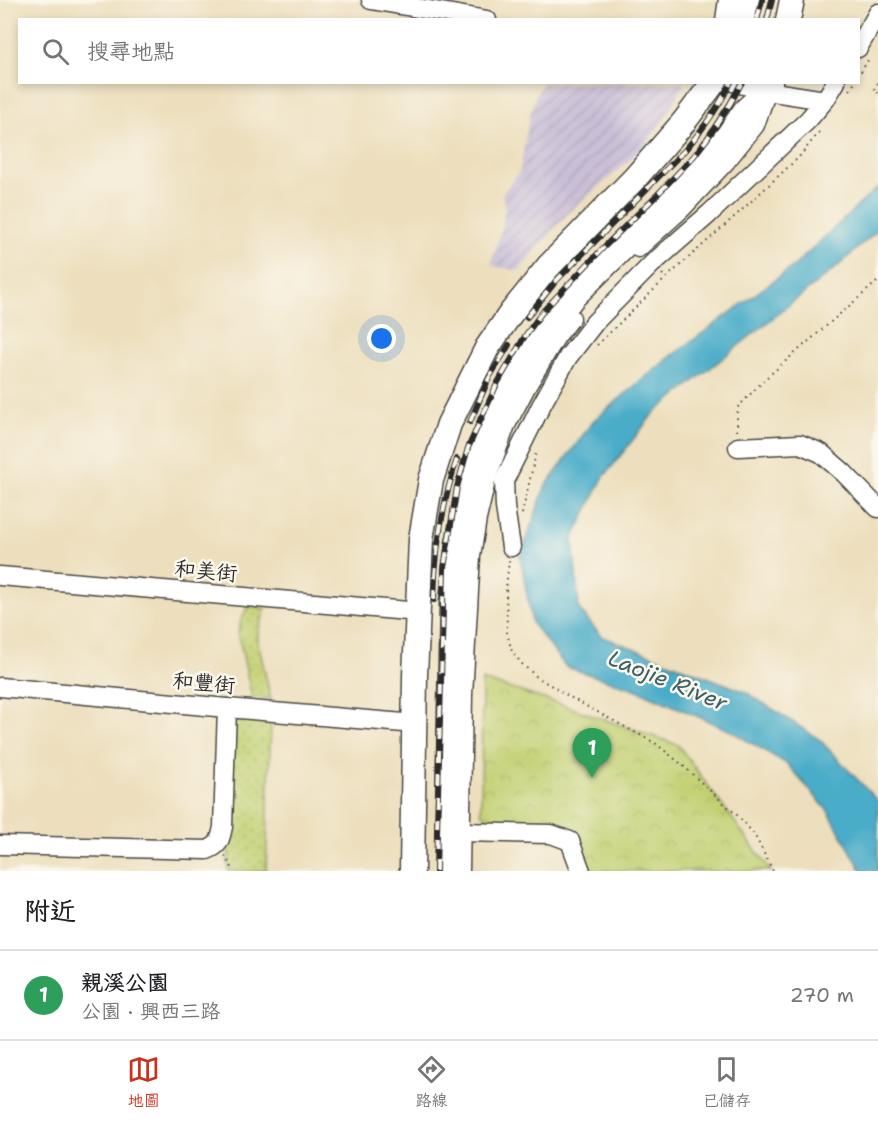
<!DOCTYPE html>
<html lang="zh-TW">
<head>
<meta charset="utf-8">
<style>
	:root { --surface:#fff; --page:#f2f2f2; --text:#202124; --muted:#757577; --line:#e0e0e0; --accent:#c8321e }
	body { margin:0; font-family:"Shantell Sans","LXGW WenKai TC",sans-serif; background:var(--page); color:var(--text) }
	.you { position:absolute; left:382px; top:339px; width:21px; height:21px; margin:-15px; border:4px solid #fff; border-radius:50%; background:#1a73e8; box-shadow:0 0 0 9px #1a73e833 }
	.badge { display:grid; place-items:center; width:39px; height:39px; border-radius:50%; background:var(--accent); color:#fff; font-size:20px; font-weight:700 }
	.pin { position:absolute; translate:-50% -50px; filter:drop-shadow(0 2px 3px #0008) }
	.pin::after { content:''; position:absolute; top:32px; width:21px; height:18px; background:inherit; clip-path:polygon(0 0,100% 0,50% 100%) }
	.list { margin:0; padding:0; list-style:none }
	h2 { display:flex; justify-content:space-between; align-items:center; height:78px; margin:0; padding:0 24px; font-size:26px }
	h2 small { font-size:20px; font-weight:400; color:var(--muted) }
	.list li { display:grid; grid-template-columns:39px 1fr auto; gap:18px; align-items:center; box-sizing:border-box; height:90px; padding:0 24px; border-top:2px solid var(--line) }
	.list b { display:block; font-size:22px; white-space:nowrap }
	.list p { margin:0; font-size:20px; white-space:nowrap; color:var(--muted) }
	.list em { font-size:20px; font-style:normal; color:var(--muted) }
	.icon { flex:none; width:33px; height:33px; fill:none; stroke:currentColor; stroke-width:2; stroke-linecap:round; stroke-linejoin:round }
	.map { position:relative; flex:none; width:878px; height:871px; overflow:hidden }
	.search { position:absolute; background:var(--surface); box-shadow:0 3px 9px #0003; left:18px; right:18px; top:18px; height:66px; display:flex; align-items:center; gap:15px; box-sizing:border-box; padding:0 21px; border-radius:0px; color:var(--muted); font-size:22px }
	.sheet { height:168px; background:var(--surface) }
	nav { display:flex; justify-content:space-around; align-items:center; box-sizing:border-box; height:84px; border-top:2px solid var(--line); background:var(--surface); font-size:16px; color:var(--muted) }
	nav a { display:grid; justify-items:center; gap:3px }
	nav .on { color:var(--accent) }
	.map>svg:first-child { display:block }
	.industrial { fill:url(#industrial-furrows) }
	.grass { fill:url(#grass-dots); stroke:#767e4e; stroke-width:1.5 }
	.park { fill:url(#park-crowns); stroke:#767e4e; stroke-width:1.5 }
	.water { fill:#48acc8; stroke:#3a6c7a; stroke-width:1.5 }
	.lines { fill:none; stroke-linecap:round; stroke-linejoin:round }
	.minor-casing { stroke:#484641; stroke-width:21 }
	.major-casing { stroke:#484641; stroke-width:27 }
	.highway-casing { stroke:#484641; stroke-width:30 }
	.path { stroke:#484641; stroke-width:2; stroke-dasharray:1.5 4.5; stroke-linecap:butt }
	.minor { stroke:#fff; stroke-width:18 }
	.major { stroke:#fff; stroke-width:24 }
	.highway { stroke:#fff; stroke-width:27 }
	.rail-casing { stroke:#2b2b2b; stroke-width:6 }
	.rail { stroke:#fbf7ec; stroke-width:4; stroke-dasharray:11; stroke-linecap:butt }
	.labels { text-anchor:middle; stroke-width:5; stroke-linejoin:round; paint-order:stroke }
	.street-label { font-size:21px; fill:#2b2b2b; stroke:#fbf7ec }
	.water-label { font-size:22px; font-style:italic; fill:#375f6a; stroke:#fbf7ec }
</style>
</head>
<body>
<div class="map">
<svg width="878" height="871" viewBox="0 0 878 871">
	<defs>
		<pattern id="industrial-furrows" width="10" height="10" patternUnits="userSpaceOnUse" patternTransform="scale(1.5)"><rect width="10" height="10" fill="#c9bfd7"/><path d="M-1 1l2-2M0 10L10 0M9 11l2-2" fill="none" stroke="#ada4b9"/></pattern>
		<pattern id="grass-dots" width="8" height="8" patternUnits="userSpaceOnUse" patternTransform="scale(1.5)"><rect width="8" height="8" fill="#c2d072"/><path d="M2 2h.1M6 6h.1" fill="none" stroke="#a7b363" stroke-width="1.8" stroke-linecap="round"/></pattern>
		<pattern id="park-crowns" width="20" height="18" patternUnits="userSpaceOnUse" patternTransform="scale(1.5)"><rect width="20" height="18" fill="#c2d072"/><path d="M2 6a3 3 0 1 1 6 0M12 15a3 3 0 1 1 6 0" fill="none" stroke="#a7b363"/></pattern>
	</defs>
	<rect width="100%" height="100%" fill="#fbf7ec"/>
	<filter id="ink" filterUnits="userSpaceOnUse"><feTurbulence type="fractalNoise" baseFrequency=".0167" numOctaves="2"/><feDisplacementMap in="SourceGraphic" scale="12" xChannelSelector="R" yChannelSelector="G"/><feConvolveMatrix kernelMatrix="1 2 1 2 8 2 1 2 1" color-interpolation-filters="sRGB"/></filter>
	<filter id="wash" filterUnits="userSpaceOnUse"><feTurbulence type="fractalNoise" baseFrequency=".008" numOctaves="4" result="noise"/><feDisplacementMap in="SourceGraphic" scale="24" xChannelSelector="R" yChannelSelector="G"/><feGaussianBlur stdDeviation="1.35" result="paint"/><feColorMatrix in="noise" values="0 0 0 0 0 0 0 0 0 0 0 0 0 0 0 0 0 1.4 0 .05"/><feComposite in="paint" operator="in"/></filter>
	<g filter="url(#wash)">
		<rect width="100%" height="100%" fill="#eddfbd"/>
		<polygon class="industrial" points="543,83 685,83 668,113 648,142 625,164 569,212 518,271 491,265 503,223 505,204 502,194 520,171 529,118 536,95"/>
		<g class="grass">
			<polygon points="248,606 266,608 258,631 258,642 271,699 252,698 238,633 241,621"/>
			<polygon points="239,718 271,720 266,871 228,871 232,729 234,721"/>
		</g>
		<polygon class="park" points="482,680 560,704 678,745 771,871 590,871 578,836 555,825 495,824 486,818 481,812"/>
		<polygon class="water" points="878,187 878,230 838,266 653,414 603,478 573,539 579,609 601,636 746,692 819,739 878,801 878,871 862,871 828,811 787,764 731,731 635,689 566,667 532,623 520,556 545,487 594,420 666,360 795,265"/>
	</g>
	<g filter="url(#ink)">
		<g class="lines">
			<defs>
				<g id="minor">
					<polyline points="371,0 487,20"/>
					<polyline points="858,48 878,13"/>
					<polyline points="733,82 767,91 825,100"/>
					<polyline points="638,248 681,209 726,161 755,125 766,93"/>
					<polyline points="738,447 800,444 821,453 844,473 878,508"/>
					<polyline points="511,547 505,507 504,481 542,404 568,357 595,322 652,264 709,214 808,120 825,100 836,82"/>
					<polyline points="0,576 408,611"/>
					<polyline points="0,687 227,708 404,723"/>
					<polyline points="461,832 551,834 570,841 581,871"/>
					<path d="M 0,845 L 207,850 C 220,845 220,840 223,827 L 227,708"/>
					<polyline points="460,871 463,695 471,556 477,519 487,477 506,425 526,387 557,335 571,318"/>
				</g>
				<g id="major">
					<polyline points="728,20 731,0"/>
					<polyline points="788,20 792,0"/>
					<polyline points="412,871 415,676 421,539 431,480 449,424 487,348 511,313 548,267 635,178 683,123 714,82"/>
					<polyline points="447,871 452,601 458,544 474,466 490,423 517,373 543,334 573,297 644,227 712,155 727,137 745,111 767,91 770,82"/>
				</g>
				<polyline id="highway" points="743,20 747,0"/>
			</defs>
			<use href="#minor" class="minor-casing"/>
			<use href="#major" class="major-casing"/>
			<use href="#highway" class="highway-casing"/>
			<g class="path">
				<polyline points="858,77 868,60"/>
				<polyline points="878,83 874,90 878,93"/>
				<polyline points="850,90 855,82"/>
				<polyline points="662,274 666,278 744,208 799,157 820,131"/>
				<polyline points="597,345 666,278"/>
				<polyline points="737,431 737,408 765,379 878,281"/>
				<polyline points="522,514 536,453"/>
				<polyline points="509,560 506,587 507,633 512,652 523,665 537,677 575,700 655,743 680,763 738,816 754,834 773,871"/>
				<polyline points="225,856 234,871"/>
			</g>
			<use href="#minor" class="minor"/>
			<use href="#major" class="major"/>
			<use href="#highway" class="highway"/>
			<defs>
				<g id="rail">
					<polyline points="757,20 762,0"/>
					<polyline points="767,20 772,0"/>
					<path d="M 527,317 L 556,281 L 685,150 C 703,129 719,107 731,82"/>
					<polyline points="470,422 489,378 509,345"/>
					<path d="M 434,600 C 435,553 442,504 457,459"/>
					<polyline points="436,871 444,568 457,487 468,448 497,384 525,336 543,311 605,246 656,196 694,156 707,139 730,104 742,82"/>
				</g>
			</defs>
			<use href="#rail" class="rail-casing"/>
			<use href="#rail" class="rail"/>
		</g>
	</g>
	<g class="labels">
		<g class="street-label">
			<text transform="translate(206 571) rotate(5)" y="7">和美街</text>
			<text transform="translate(204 683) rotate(5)" y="7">和豐街</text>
		</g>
		<g class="water-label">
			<text transform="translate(668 680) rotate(22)" y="8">Laojie River</text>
		</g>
	</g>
</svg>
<div class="you"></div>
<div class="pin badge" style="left:592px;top:778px;background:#2e9e5b">1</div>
<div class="search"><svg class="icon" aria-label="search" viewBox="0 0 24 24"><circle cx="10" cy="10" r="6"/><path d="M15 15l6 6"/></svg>搜尋地點</div>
</div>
<section class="sheet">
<h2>附近<small></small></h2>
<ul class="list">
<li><span class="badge" style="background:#2e9e5b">1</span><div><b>親溪公園</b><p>公園 · 興西三路</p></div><em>270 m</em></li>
</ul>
</section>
<nav>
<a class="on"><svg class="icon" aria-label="map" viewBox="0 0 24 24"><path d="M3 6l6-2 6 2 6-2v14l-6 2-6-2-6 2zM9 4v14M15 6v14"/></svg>地圖</a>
<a><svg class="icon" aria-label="directions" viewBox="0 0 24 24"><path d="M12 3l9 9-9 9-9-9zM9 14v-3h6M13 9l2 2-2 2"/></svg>路線</a>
<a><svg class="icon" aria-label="saved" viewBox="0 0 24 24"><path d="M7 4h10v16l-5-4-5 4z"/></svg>已儲存</a>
</nav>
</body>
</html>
